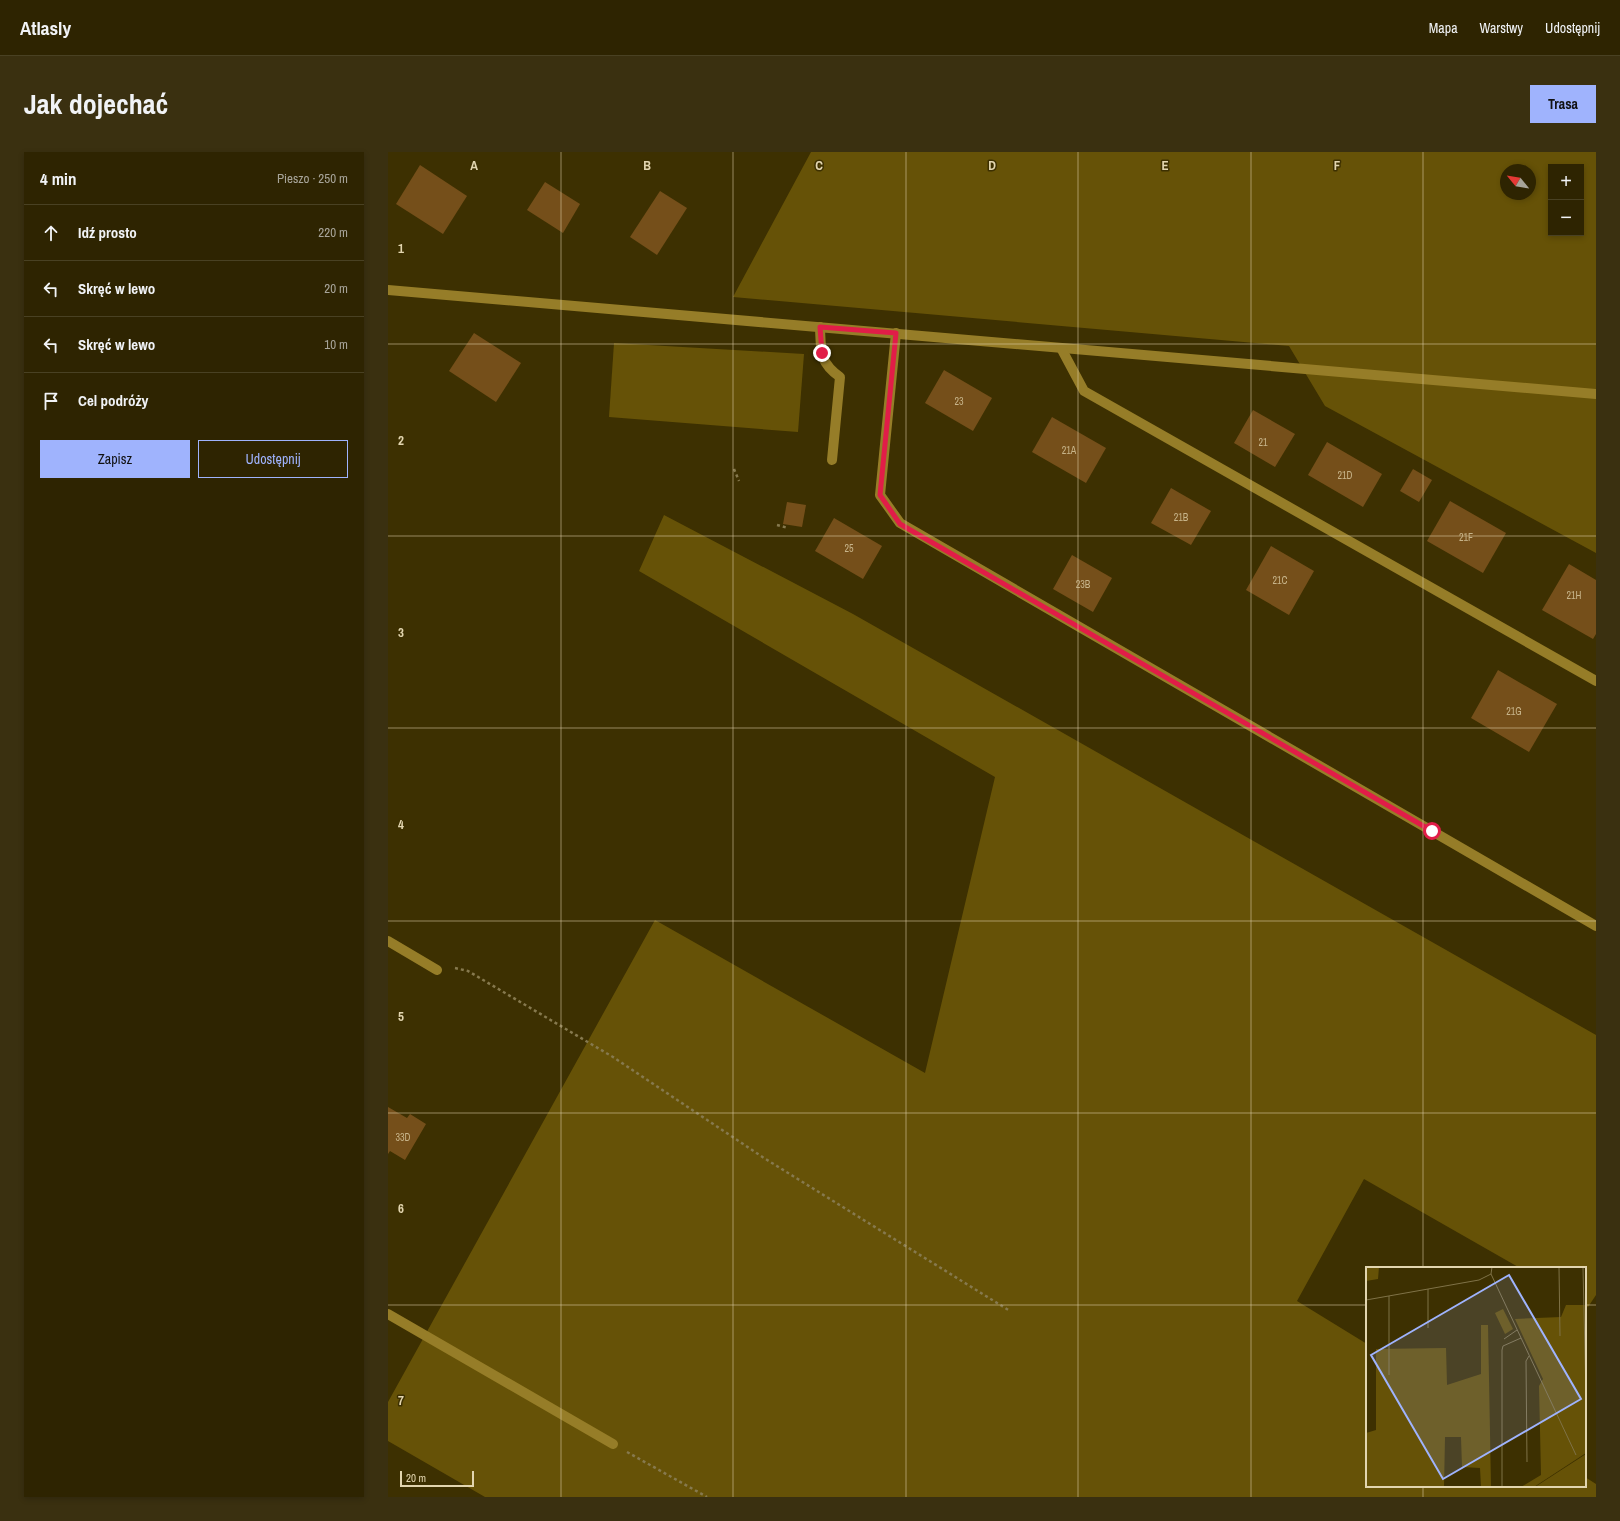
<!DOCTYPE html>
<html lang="pl">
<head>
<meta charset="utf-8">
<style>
	:root { --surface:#2e2401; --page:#3a3010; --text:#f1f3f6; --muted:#a7a499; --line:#494123; --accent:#9fb3fd }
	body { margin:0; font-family:"Archivo Narrow",sans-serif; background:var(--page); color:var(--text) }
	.controls { position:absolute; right:12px; top:12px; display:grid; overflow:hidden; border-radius:0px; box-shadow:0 2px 6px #0003 }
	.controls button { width:36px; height:36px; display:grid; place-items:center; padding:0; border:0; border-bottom:1px solid var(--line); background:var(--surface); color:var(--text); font:20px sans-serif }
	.compass { position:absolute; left:1112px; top:12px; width:36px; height:36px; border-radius:50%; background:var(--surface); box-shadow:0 2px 6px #0003; rotate:300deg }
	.scale { position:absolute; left:12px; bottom:10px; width:74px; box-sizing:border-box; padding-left:4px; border:2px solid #e2d5af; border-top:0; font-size:11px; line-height:14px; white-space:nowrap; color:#e2d5af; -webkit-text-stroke:3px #3d3001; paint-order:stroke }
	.stop { position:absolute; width:12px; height:12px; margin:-9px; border:3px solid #e11d48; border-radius:50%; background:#fff }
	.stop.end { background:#e11d48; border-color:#fff; box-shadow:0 1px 4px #0008 }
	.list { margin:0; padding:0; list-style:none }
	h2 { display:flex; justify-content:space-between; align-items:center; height:52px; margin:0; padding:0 16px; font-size:17px }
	h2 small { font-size:13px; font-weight:400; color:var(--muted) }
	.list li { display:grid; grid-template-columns:26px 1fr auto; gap:12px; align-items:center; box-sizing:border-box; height:56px; padding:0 16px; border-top:1px solid var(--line) }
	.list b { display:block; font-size:15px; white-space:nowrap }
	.list em { font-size:13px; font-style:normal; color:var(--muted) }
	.actions { display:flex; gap:8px; padding:12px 16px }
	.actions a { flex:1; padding:9px 0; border:1px solid var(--accent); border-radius:0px; text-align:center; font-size:14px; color:var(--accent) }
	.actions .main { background:var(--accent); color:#111 }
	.icon { flex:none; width:22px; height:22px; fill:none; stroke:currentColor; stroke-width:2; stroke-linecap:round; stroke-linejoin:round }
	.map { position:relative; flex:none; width:1208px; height:1345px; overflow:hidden; border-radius:0px }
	header { display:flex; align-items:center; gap:24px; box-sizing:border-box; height:56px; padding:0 20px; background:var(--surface); border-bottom:1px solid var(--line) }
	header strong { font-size:19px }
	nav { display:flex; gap:22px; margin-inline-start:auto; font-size:14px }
	.intro { display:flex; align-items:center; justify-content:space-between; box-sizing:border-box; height:96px; padding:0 24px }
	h1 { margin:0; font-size:28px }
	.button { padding:10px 18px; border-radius:0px; background:var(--accent); color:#111; font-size:14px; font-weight:700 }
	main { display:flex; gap:24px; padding:0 24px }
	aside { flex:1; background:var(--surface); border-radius:0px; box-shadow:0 2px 6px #0003 }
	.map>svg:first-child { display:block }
	.green { fill:#665207; fill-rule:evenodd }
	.building { fill:#754f1a }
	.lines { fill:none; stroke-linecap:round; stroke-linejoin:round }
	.path { stroke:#86794e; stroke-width:2.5; stroke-dasharray:3 3; stroke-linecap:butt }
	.minor { stroke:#967d28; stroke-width:10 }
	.route { stroke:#e11d48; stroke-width:5 }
	.grid { fill:none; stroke:#e2d5af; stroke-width:1; stroke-opacity:0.55 }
	.labels { text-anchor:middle; stroke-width:3; stroke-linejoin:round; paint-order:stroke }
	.number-label { font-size:10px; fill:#c7b48a }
	.inset-road { fill:none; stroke:#7f7247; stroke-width:1 }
	.view { fill:#9fb3fd; fill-opacity:0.15; stroke:#9fb3fd; stroke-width:2 }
	.inset-edge { fill:none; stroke:#e2d5af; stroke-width:2 }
	.grid-label { font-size:13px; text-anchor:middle; font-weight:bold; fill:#e2d5af; stroke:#3d3001; stroke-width:3; stroke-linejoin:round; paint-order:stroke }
</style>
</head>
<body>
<header>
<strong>Atlasly</strong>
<nav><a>Mapa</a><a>Warstwy</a><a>Udostępnij</a></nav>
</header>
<div class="intro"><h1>Jak dojechać</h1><a class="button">Trasa</a></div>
<main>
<aside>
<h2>4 min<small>Pieszo · 250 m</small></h2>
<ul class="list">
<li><svg class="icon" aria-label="ahead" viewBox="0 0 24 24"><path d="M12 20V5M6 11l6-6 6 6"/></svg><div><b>Idź prosto</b></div><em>220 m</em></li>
<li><svg class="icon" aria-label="left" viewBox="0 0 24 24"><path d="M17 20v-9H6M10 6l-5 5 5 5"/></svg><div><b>Skręć w lewo</b></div><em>20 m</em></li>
<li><svg class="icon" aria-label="left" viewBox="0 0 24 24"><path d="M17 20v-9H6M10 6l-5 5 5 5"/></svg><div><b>Skręć w lewo</b></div><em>10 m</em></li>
<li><svg class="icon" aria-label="arrive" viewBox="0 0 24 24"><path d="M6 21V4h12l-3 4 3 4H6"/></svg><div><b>Cel podróży</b></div></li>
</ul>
<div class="actions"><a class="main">Zapisz</a><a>Udostępnij</a></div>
</aside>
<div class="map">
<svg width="1208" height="1345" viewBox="0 0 1208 1345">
	<rect width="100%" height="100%" fill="#3d3001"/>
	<g class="green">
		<path d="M 423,0 L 1208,0 L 1208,401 L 937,254 L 901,194 L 345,145 ZM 1163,15 L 1193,15 L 1193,81 L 1163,81 ZM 1118,18 L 1142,18 L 1142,42 L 1118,42 Z"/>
		<polygon points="226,191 416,202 410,280 221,265"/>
		<polygon points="276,363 465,462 1208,883 1208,1143 1200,1155 1197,1153 1197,1116 1132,1116 976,1027 909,1149 979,1192 979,1334 1197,1334 1197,1325 1208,1332 1208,1345 97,1345 0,1289 0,1250 267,768 537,921 607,625 251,419"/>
	</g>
	<g class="building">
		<polygon points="32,13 79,44 55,82 8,52"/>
		<polygon points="157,30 192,52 175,81 139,58"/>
		<polygon points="272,39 299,56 269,103 242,85"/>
		<polygon points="86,181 133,211 108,250 61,219"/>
		<polygon points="556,218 604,246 585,279 537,251"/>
		<polygon points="865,258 907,282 887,315 846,291"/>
		<polygon points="664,265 718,296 698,331 644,300"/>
		<polygon points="939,290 994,322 975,355 920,323"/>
		<polygon points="1025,317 1044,328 1031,350 1012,339"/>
		<polygon points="783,336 823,359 803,393 763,371"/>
		<polygon points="1062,349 1118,381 1095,421 1039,389"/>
		<polygon points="399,350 418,353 414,375 395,372"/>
		<polygon points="446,366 494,394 475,427 427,399"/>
		<polygon points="883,394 926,419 901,463 858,438"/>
		<polygon points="684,403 724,426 705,460 665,437"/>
		<polygon points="1181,412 1208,428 1208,482 1205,487 1154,458"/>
		<polygon points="1110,518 1169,552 1141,600 1083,566"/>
		<polygon points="0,955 19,966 22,962 38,972 17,1008 2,999 0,1002"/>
	</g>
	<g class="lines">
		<g class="path">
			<polyline points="346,317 351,329"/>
			<polyline points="389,373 400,376"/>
			<polyline points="67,816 80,819 225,905 376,1006 622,1159"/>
			<polyline points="239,1300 319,1345"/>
		</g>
		<g class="minor">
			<polyline points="0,138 1208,242"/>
			<path d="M 432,175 C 433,199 431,210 452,225 L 444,308"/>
			<polyline points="508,181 492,343 512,371 1208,774"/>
			<polyline points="673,196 696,239 1208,529"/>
			<polyline points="0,789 49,818"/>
			<polyline points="0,1162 225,1292"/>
		</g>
	</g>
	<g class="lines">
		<polyline class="route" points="434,201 432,175 508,181 492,343 512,372 1044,679"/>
	</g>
	<path class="grid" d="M 173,0 L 173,1345M 345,0 L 345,1345M 518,0 L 518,1345M 690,0 L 690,1345M 863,0 L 863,1345M 1035,0 L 1035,1116M 0,192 L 1208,192M 0,384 L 1208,384M 0,576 L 1208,576M 0,769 L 1208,769M 0,961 L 1208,961M 0,1153 L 979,1153M 1197,1153 L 1208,1153M 1035,1334 L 1035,1345"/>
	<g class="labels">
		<g class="number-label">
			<text x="571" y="253">23</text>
			<text x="875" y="294">21</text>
			<text x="681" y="302">21A</text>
			<text x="957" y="327">21D</text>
			<text x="793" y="369">21B</text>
			<text x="1078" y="389">21F</text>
			<text x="461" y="400">25</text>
			<text x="892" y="432">21C</text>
			<text x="695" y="436">23B</text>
			<text x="1186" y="447">21H</text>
			<text x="1126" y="563">21G</text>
			<text x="15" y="989">33D</text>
		</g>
	</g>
	<g transform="translate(978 1115)">
		<rect width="220" height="220" fill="#3d3001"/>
		<path d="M 0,0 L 13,0 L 12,12 L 0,14 ZM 200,38 L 220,38 L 220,186 L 168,220 L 155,220 L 175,208 L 173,119 L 177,112 L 149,52 L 195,50 ZM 137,42 L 147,62 L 139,67 L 129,46 ZM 115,58 L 122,58 L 125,220 L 115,220 L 114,201 L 96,200 L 95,170 L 79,170 L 78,220 L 0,220 L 0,166 L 10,163 L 10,82 L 80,81 L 81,118 L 115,107 ZM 220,187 L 220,220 L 169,220 Z" fill="#665207"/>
		<path class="inset-road" d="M 126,0 L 125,7 L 210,188M 193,0 L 194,69M 217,0 L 220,130M 0,33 L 113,13 L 125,7M 62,61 L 62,22M 138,72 L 151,63M 23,108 L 23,29M 161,195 L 160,94 L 163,89M 136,220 L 136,83 L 137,79 L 155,71"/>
		<path class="view" d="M 143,8 L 215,132 L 77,212 L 5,88 Z"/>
		<rect width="220" height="220" class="inset-edge"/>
	</g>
	<g class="grid-label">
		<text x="86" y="18">A</text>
		<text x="259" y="18">B</text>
		<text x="431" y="18">C</text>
		<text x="604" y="18">D</text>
		<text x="777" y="18">E</text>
		<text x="949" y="18">F</text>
		<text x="13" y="101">1</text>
		<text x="13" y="293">2</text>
		<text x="13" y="485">3</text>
		<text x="13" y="677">4</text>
		<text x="13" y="869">5</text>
		<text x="13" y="1061">6</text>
		<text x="13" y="1253">7</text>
	</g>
</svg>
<div class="controls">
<button>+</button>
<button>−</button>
</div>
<svg class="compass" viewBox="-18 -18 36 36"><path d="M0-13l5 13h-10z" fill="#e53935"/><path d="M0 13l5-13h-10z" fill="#a7a499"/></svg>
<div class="scale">20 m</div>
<div class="stop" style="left:1044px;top:679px"></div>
<div class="stop end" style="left:434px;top:201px"></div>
</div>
</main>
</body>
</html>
